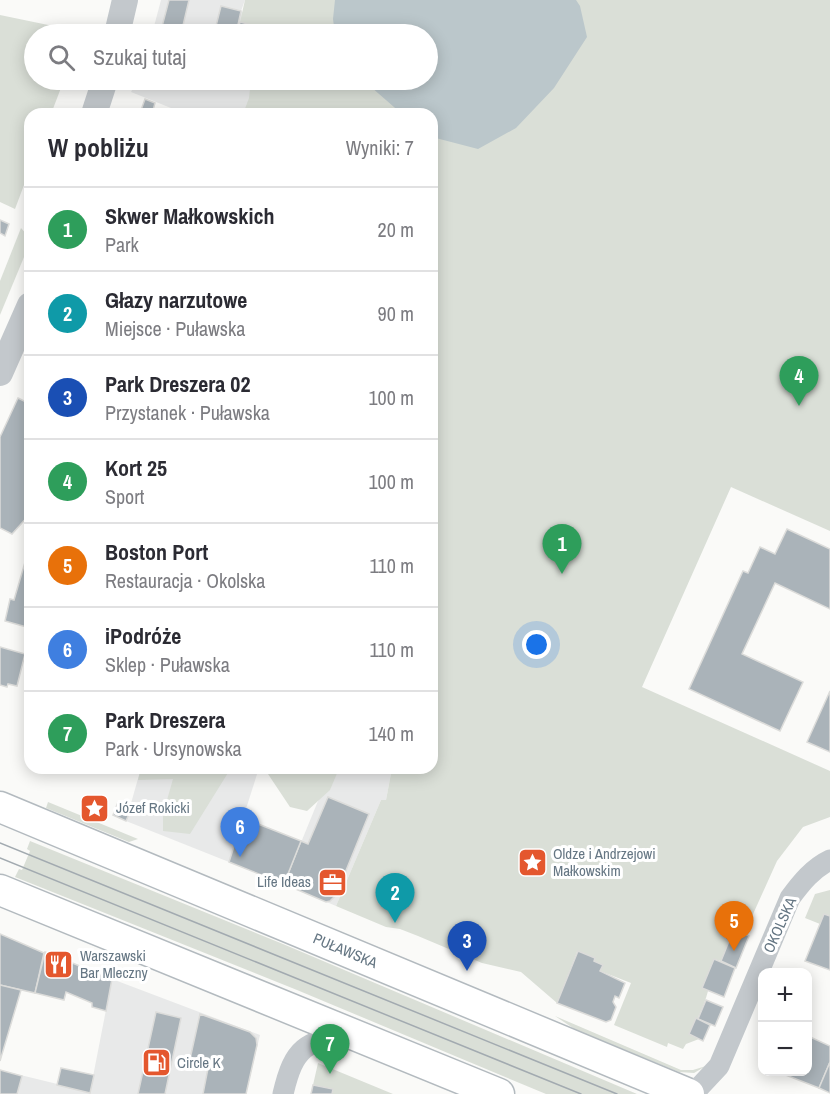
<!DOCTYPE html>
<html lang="pl">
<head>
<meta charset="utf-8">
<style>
	:root { --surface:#fff; --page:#f7f7f7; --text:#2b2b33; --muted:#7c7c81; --line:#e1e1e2; --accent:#db2777 }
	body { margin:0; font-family:"Archivo Narrow",sans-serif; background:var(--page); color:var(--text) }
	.controls { position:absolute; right:18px; bottom:18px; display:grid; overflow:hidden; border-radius:12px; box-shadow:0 3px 15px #0003 }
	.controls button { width:54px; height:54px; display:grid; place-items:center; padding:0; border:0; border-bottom:2px solid var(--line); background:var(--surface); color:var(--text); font:30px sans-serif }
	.you { position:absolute; left:537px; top:645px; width:21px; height:21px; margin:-15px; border:4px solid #fff; border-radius:50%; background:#1a73e8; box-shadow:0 0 0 9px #1a73e833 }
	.badge { display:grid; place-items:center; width:39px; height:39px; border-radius:50%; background:var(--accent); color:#fff; font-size:20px; font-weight:700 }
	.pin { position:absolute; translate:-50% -50px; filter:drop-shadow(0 2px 3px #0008) }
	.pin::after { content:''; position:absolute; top:32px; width:21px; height:18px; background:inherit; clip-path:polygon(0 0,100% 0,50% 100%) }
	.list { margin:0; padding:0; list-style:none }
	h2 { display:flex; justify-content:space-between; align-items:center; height:78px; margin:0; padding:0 24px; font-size:26px }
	h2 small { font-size:20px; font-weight:400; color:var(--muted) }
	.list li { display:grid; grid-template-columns:39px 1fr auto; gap:18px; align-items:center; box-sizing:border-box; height:84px; padding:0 24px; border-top:2px solid var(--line) }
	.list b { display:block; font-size:22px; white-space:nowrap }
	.list p { margin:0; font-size:20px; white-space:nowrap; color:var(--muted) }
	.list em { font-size:20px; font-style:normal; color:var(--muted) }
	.icon { flex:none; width:33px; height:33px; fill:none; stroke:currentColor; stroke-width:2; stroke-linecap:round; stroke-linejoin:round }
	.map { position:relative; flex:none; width:830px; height:1094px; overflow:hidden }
	.search { position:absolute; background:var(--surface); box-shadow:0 3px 15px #0003; left:24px; top:24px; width:414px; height:66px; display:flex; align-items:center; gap:15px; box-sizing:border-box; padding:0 21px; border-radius:33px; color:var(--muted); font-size:22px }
	.panel { position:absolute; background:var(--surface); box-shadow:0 3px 15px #0003; left:24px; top:108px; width:414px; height:666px; border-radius:18px }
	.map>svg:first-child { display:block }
	.built { fill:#e8e9e9 }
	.green { fill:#dadfd7 }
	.water { fill:#bbc7cb }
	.building { fill:#aab3b9; stroke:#dcdcda; stroke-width:1.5 }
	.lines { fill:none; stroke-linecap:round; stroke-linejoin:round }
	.secondary-casing { stroke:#b3babf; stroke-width:33 }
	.minor { stroke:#c3c8cc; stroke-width:21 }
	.tertiary { stroke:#c3c8cc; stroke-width:26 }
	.secondary { stroke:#fff; stroke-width:30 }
	.tram { stroke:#a2aab0; stroke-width:1.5 }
	.labels { text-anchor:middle; stroke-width:6; stroke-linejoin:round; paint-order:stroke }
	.poi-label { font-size:15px; fill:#657683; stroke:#fff; text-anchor:start }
	.street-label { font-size:15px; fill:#657683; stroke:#fff }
</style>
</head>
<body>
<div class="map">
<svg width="830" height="1094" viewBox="0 0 830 1094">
	<rect width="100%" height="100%" fill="#fafaf8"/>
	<g class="built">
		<polygon points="161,0 245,0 241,11 256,26 254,34 152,34"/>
		<polygon points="137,80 280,80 275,114 186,114 131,92"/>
		<polygon points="141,768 259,768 229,862 126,821"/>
		<polygon points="298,768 392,768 386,800 381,800 336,906 284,884 327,779"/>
		<polygon points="112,979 260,1035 246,1094 0,1094 0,1070 90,1092"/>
	</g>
	<g class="green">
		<path d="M 245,0 L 830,0 L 830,531 L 731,487 L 642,687 L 830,771 L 830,817 L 803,827 L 777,861 L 744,934 L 742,933 L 743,929 L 731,924 L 725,939 L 729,941 L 721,961 L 714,959 C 710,990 705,1007 689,1034 L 699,1039 L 686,1044 L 683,1049 L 668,1043 L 667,1047 L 614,1025 L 631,983 L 600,971 L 603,965 L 594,961 L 595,958 L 577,952 L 557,1003 L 521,972 L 482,963 L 418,936 L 400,929 L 386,927 L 336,906 L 381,800 L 386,800 L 392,768 L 432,768 L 432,114 L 243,114 L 249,98 L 251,80 L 428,80 L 428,34 L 254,34 L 256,26 L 240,22 Z"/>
		<polygon points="0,15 82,32 81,34 34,34 34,80 64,80 51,114 30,114 30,169 15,209 0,202"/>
		<polygon points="21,228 28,236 29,245 0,315 0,281"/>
		<polygon points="141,768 231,768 190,834 163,831 163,814 173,779 138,780"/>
		<polygon points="264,768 335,768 338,771 330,790 307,811 290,807"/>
		<polygon points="48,802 138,839 129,842 46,808"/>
		<polygon points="30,841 283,944 637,1094 546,1094 297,990 15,877 19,869 22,870 30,851 27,849"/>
		<polygon points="830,890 830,916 820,924 805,918 815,894"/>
		<polygon points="555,1016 681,1070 693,1070 706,1066 694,1073 679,1072 576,1030"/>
		<polygon points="318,1063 393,1094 332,1094 332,1089 313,1085"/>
	</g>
	<polygon class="water" points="335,0 576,0 580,6 587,37 554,88 516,128 478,149 432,137 432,114 402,114 363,80 428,80 428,34 335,34 333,19"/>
	<g class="building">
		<polygon points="169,0 189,0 181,34 160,34"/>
		<polygon points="221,6 241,11 236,34 214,34"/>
		<polygon points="240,22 256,26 254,34 237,34"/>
		<polygon points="220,80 241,80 239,89 219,83"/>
		<polygon points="145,99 155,103 152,114 140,113"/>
		<polygon points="0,220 9,224 5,236 0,233"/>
		<polygon points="18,398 30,404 30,514 12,534 0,528 0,437"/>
		<polygon points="787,529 830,549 830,609 775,583 742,654 803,682 780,731 689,689 743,571 748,573 760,547 775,554"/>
		<polygon points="28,552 30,552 30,628 5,621 10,599 14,600"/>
		<polygon points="0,647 25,654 17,686 8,684 7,687 0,685"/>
		<polygon points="830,691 830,752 807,742"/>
		<polygon points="328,797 369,814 336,895 330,901 326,902 284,884 301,841 308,844"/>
		<polygon points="118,802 132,807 126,821 113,815"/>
		<polygon points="243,818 301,841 284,884 229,862"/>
		<polygon points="824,914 830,916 830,970 805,961"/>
		<polygon points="731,924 744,930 742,933 749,936 736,968 721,961 729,941 725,939"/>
		<polygon points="0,934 44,953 35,993 0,985"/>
		<polygon points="578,951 595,958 594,961 603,965 600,971 625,983 619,998 615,996 613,1002 616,1007 611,1020 606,1022 557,1003"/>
		<polygon points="45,952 112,979 106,1011 92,1007 92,1003 66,992 64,1000 35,993"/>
		<polygon points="714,959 735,968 724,997 702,988"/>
		<polygon points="0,985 21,990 0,1061"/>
		<polygon points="706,1000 723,1007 715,1026 698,1019"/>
		<polygon points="156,1012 181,1018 165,1094 138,1094"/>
		<polygon points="200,1014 250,1032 256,1038 257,1045 246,1094 203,1094 209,1063 190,1059"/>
		<polygon points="696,1018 710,1025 703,1041 689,1034"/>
		<polygon points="808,1036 830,1046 830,1062 819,1088 778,1072 808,1072"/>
		<polygon points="830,1062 830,1093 819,1088"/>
		<polygon points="61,1068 94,1075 90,1093 57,1085"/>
		<polygon points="0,1070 22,1076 17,1094 0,1094"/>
		<polygon points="313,1085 333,1089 332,1094 311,1094"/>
	</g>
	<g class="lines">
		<defs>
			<g id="secondary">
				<path id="s1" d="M 0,807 L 689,1094"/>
				<polyline points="0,890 499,1094"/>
			</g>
		</defs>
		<use href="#secondary" class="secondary-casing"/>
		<g class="minor">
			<path d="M 283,1094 C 294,1047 305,1041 351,1034"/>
			<path d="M 693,1094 L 719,1066 L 790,898 C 801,883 813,868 830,860"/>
		</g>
		<g class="tertiary">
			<polyline points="117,34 125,0"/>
			<polyline points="94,114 105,80"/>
			<polyline points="0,373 30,305"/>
		</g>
		<use href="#secondary" class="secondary"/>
		<g class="tram">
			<polyline points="0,843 617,1094"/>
			<polyline points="0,858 581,1094"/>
		</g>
	</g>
	<defs>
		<symbol id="sight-square" viewBox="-11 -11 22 22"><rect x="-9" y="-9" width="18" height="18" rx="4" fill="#e4572e" stroke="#fff"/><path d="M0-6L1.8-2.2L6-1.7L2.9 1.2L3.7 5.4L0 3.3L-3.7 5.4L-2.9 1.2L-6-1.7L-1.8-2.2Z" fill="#fff"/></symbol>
		<symbol id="office-square" viewBox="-11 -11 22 22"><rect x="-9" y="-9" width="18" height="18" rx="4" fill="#e4572e" stroke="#fff"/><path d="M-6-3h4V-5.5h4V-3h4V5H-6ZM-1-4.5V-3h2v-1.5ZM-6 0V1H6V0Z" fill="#fff"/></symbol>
		<symbol id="restaurant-square" viewBox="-11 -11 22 22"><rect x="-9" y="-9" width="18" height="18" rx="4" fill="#e4572e" stroke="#fff"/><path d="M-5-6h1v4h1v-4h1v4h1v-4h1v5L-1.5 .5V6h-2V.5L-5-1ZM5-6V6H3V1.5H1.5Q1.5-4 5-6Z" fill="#fff"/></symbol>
		<symbol id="fuel-square" viewBox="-11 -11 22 22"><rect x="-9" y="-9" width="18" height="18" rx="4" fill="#e4572e" stroke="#fff"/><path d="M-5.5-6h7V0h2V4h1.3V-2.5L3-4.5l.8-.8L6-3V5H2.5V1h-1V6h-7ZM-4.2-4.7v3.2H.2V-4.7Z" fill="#fff"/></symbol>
	</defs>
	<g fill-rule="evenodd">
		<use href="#sight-square" x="78" y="792" width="33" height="33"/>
		<use href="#sight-square" x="516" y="846" width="33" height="33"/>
		<use href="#office-square" x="316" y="866" width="33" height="33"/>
		<use href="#restaurant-square" x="42" y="948" width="33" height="33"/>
		<use href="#fuel-square" x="140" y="1046" width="33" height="33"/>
	</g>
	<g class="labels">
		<g class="poi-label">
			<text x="116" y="813">Józef Rokicki</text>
			<text x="553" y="859">Oldze i Andrzejowi<tspan x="553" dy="17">Małkowskim</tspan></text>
			<text x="311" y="887" text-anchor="end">Life Ideas</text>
			<text x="80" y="961">Warszawski<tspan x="80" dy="17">Bar Mleczny</tspan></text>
			<text x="177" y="1068">Circle K</text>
		</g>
		<g class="street-label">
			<text transform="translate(780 925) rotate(-66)" y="5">OKOLSKA</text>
			<text dy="5" stroke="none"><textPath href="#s1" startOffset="374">PUŁAWSKA</textPath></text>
		</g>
	</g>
</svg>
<div class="controls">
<button>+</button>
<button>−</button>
</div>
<div class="you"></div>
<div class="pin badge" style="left:562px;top:574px;background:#2e9e5b">1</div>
<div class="pin badge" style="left:395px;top:923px;background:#0f9aa8">2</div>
<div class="pin badge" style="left:467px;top:971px;background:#1a4fb4">3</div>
<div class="pin badge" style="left:799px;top:406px;background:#2e9e5b">4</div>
<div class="pin badge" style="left:734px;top:951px;background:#e8710a">5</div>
<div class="pin badge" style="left:240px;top:857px;background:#3f7fe0">6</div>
<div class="pin badge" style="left:330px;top:1074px;background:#2e9e5b">7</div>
<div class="search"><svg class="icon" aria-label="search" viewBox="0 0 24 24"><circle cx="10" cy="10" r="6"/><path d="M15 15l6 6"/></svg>Szukaj tutaj</div>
<section class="panel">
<h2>W pobliżu<small>Wyniki: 7</small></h2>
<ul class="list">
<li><span class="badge" style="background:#2e9e5b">1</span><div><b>Skwer Małkowskich</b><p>Park</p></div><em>20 m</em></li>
<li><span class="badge" style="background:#0f9aa8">2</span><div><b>Głazy narzutowe</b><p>Miejsce · Puławska</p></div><em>90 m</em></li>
<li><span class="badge" style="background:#1a4fb4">3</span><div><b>Park Dreszera 02</b><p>Przystanek · Puławska</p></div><em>100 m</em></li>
<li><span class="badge" style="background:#2e9e5b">4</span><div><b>Kort 25</b><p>Sport</p></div><em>100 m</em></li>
<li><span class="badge" style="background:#e8710a">5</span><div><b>Boston Port</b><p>Restauracja · Okolska</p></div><em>110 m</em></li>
<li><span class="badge" style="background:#3f7fe0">6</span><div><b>iPodróże</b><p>Sklep · Puławska</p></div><em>110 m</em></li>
<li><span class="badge" style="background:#2e9e5b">7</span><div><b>Park Dreszera</b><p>Park · Ursynowska</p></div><em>140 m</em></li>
</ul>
</section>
</div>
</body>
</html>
